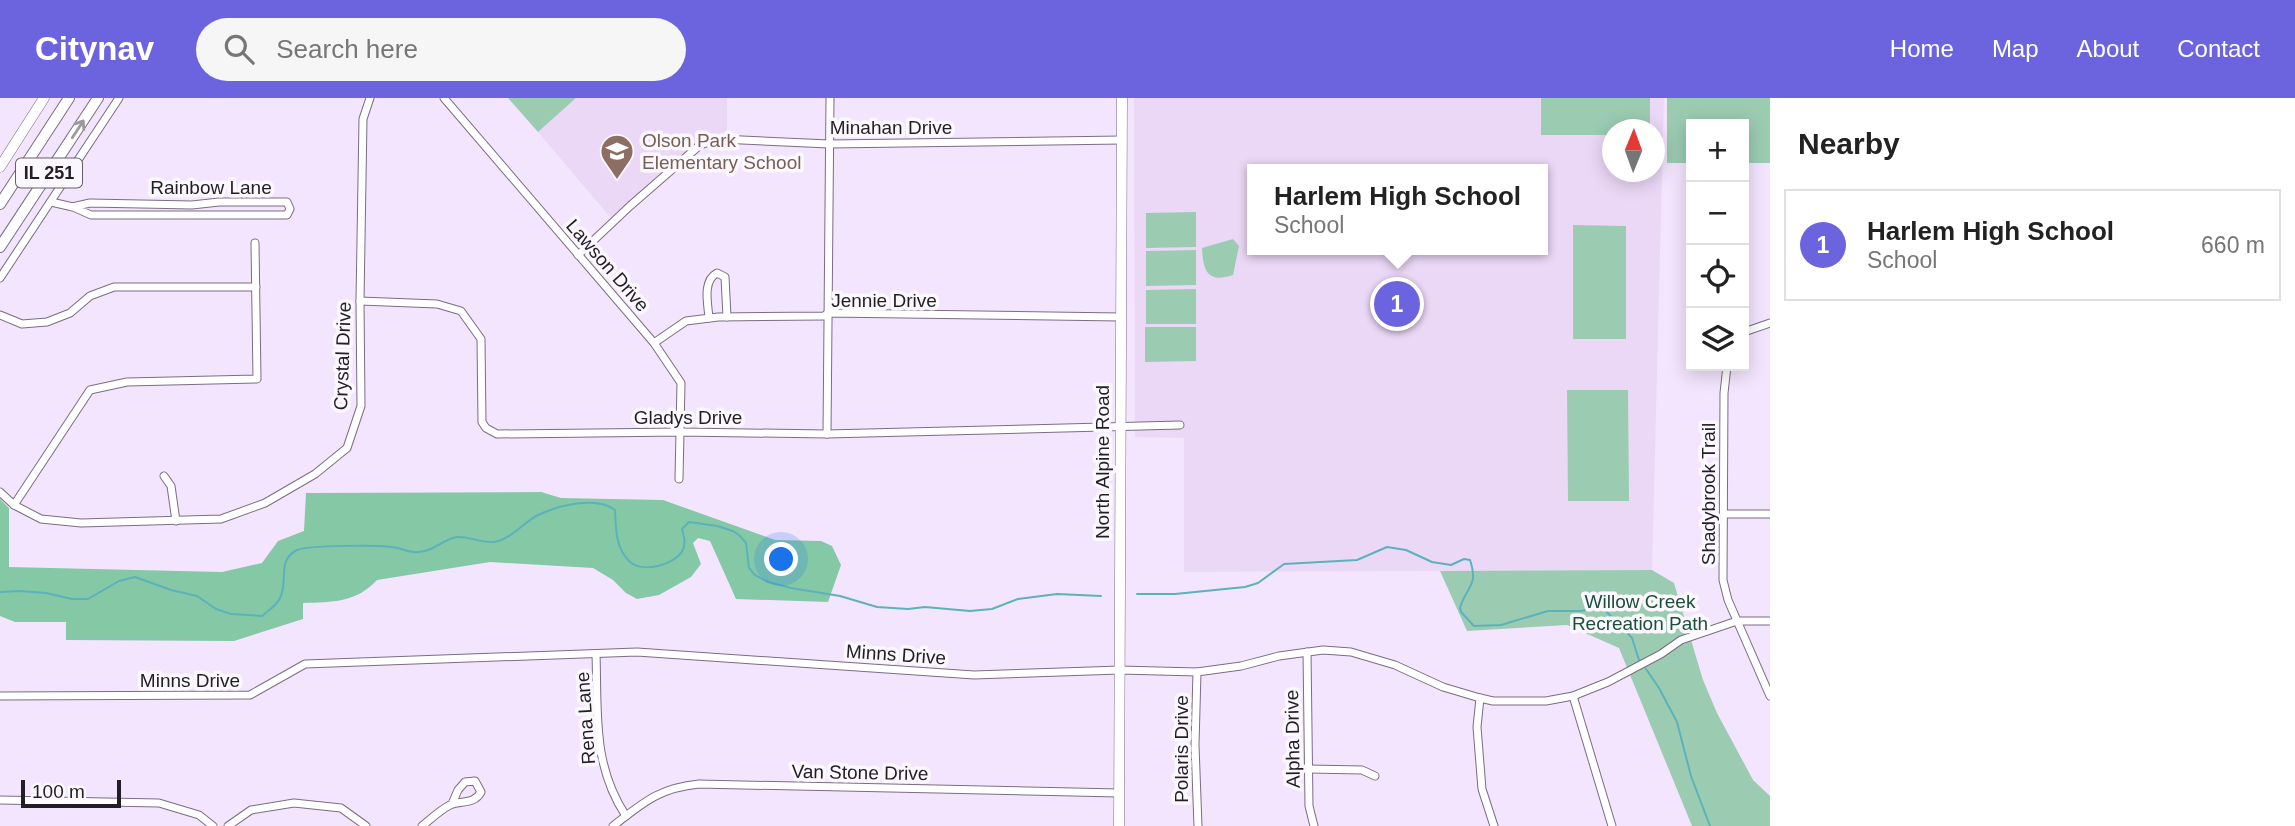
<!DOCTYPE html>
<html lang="en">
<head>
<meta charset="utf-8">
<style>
	:root { --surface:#fff; --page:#f6f6f6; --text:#222; --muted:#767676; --line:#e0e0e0; --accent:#6c64de }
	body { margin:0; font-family:Helvetica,sans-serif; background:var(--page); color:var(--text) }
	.controls { position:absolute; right:21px; top:21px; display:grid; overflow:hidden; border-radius:0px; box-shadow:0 4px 18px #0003 }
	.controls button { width:63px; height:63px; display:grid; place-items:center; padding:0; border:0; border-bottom:2px solid var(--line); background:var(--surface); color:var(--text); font:35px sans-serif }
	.compass { position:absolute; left:1602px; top:21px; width:63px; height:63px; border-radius:50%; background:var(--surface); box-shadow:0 4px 18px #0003; rotate:1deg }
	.scale { position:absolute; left:21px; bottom:18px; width:100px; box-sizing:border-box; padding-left:7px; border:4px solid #231d26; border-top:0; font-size:19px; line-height:24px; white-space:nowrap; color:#231d26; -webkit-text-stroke:5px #fbf8fd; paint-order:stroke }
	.you { position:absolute; left:782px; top:462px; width:24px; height:24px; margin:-18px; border:5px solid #fff; border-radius:50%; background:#1a73e8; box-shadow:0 0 0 10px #1a73e833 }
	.badge { display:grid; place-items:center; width:46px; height:46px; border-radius:50%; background:var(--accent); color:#fff; font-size:23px; font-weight:700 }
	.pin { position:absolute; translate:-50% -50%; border:4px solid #fff; box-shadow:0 2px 7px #0006 }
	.popup { position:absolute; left:1247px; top:66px; width:301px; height:91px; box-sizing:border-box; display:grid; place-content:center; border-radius:0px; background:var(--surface); filter:drop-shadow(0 2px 5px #0005); font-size:23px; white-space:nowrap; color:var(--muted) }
	.popup b { font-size:26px; color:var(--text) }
	.popup::after { content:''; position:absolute; left:50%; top:100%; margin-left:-14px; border:14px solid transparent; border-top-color:var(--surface) }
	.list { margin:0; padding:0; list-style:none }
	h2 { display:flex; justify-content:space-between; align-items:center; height:91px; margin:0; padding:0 28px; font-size:30px }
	h2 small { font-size:23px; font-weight:400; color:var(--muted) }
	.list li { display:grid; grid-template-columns:46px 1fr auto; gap:21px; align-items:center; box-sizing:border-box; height:112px; margin:0 14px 14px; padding:0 14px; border:2px solid var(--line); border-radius:0px }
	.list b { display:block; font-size:26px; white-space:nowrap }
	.list p { margin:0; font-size:23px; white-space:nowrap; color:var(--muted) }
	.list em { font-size:23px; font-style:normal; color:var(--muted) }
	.icon { flex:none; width:38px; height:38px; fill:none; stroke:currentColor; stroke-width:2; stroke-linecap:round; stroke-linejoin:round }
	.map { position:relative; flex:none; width:1770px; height:728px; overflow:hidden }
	header { display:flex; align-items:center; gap:42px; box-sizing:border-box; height:98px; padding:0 35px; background:var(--accent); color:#fff }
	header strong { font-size:33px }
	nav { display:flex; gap:38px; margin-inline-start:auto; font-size:24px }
	.search { width:490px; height:63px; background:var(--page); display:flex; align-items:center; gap:18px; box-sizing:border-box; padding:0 24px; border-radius:38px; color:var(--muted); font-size:26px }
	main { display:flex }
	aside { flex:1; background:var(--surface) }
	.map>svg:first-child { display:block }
	.built { fill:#ebd8f7; fill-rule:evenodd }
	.green { fill:#9bccb2 }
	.forest { fill:#85c8a6 }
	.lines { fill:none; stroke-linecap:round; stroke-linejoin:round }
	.stream { stroke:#5cb2bb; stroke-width:2 }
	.street-casing { stroke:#7a6d83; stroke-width:9 }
	.secondary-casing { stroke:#7a6d83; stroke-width:11 }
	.primary-casing { stroke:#7a6d83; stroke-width:12 }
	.street { stroke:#fff; stroke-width:7 }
	.secondary { stroke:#fff; stroke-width:10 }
	.primary { stroke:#fff; stroke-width:10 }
	.oneway { stroke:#9c999d }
	.labels { text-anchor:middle; stroke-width:7; stroke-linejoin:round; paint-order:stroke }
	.shield { fill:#fbf8fd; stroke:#645f66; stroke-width:2 }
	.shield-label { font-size:18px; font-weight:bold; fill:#231d26 }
	.street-label { font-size:19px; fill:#231d26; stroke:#fbf8fd }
	.education-label { font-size:19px; fill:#785e54; stroke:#fbf8fd; text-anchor:start }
	.park-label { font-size:19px; fill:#1b4f38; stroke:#fbf8fd }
</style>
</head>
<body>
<header>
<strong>Citynav</strong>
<div class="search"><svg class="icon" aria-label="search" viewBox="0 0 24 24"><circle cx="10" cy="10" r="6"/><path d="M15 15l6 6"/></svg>Search here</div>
<nav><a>Home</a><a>Map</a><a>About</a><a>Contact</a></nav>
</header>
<main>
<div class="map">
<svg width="1770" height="728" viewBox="0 0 1770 728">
	<rect width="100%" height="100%" fill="#f4e5fe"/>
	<g class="built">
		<polygon points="576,0 727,0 727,36 710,39 698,46 611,120 538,34"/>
		<path d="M 1134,0 L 1664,0 L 1652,472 L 1184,474 L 1184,340 L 1135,339 ZM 1612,32 L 1654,32 L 1654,74 L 1612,74 ZM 1252,71 L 1542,71 L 1542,152 L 1252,152 Z"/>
	</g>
	<g class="green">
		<polygon points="508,0 576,0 538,34"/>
		<polygon points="1541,0 1650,0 1650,31 1612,32 1612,37 1541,37"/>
		<polygon points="1667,0 1770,0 1770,65 1744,65 1744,26 1691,26 1691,65 1667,65"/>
		<polygon points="1196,114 1196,149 1146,150 1146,115"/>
		<polygon points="1573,127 1626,128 1626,241 1573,241"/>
		<path d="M 1233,141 L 1239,148 L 1233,177 C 1207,186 1203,172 1202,150 Z"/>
		<polygon points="1196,152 1196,187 1146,188 1146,153"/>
		<polygon points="1196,191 1196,226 1146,226 1146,192"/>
		<polygon points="1145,229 1196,229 1196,263 1145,264"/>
		<polygon points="1567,292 1628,292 1629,403 1568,403"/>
		<polygon points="1652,472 1674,485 1703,582 1717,615 1753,682 1770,698 1770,728 1692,728 1619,550 1567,527 1467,533 1440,473"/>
	</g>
	<path class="forest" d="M 541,394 L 561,400 L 663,402 L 775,442 L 821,443 L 832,448 L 841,467 L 828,504 L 736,501 L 710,443 L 698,440 L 693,445 L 701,466 L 691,479 L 659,497 L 637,501 L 626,495 L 613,482 L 593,470 L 490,464 L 377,482 C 356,505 332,504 303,505 L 303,521 L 234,543 L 66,542 L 66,524 L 15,524 L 0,518 L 0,401 L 9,410 L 9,469 L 222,474 L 262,465 L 278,443 L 304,433 L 306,395 Z"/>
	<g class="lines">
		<g class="stream">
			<path d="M 0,494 L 20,493 L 46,495 L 72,501 L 88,501 L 119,483 L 135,479 L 171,492 L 197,498 L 216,511 L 231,516 L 262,518 C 268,513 277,507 280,500 C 289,483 276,463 297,452 C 308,447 378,447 392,449 C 401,450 409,455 418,454 C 433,454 443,441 457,439 C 468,438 481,445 494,444 C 510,442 524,424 538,417 C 559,407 596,398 615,412 C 616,430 615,449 629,463 C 642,476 675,467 683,452 C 686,444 684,439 682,431 L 689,424 L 717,428 L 733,433 L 740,438 L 746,445 L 749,470 L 755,477 L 768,484 L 791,490 L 840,498 L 877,509 L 908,511 L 925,509 L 970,513 L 992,511 L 1018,501 L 1057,496 L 1101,498"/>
			<path d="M 1137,496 L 1175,496 L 1245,489 L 1258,485 L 1284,466 L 1357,462 L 1387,449 L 1406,452 L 1432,464 L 1451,467 L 1464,461 L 1470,462 C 1479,489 1466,488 1460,510 L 1461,514 L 1474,528 L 1501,527 L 1548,513 L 1582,513 L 1600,507 L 1632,540 L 1639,562"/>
			<polyline points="1646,571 1659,590 1677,624 1691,678 1710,728"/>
		</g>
		<defs>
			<g id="street">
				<polyline points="444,0 654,245 681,285 679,381"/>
				<polyline points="51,104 73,109 91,117 287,117 290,111 287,104 219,104 192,107 90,105 72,109"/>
				<polyline points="578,157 630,108 700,47 720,41 829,46 1122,42"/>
				<polyline points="0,180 119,0"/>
				<polyline points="360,203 437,206 461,213 481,241 482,324 486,330 497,336 681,334 827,336 1180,327"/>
				<polyline points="0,217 22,226 47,224 70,215 90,198 114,189 256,189"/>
				<path d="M 709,220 C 708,206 702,183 717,175 L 725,179 L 727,219"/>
				<polyline points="1744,234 1770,225"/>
				<polyline points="654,245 686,223 718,219 824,218 828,215 1120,219"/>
				<polyline points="1727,268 1724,295 1723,482 1728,502 1770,598"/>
				<polyline points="827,336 830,0"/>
				<polyline points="164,378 171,388 176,423"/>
				<polyline points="0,394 14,407 41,421 81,425 221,421 265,405 315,376 347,350 361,308 360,203 363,21 370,0"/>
				<polyline points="14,407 90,292 127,284 257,281 255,145"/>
				<polyline points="1724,416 1770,416"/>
				<polyline points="1307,554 1309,708 1314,728"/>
				<path d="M 596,556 C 598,614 592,667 626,718"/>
				<polyline points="1197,574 1195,647 1198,728"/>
				<polyline points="0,598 250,597 305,566 637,554 974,577 1120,572 1197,574 1241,568 1279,558 1323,552 1351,554 1395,567 1443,589 1480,600 1493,603 1546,603 1573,598 1608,584 1661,556 1681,542 1737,523 1770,523"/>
				<polyline points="1573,598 1612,728"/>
				<polyline points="1480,600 1477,629 1482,691 1494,728"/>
				<polyline points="1309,671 1362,672 1375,678"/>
				<polyline points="0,702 159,705 199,717 213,728"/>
				<polyline points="228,728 251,712 294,705 341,710 366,728"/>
				<path d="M 422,728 C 431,721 440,712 450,707 C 461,702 474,707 481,694 L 475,683 L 465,684 L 458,692 L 452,706"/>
				<path d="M 613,728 C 644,704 659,690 699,686 L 1119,695"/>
			</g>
			<g id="secondary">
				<polyline points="0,69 44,0"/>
				<polyline points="1119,728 1122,0"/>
			</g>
			<g id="primary">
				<polyline points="0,106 69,0"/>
				<polyline points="0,149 98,0"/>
			</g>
		</defs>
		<use href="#street" class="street-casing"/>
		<use href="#secondary" class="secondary-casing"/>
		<use href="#primary" class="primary-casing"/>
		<use href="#street" class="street"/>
		<use href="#secondary" class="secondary"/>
		<use href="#primary" class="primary"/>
	</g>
	<defs><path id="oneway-shaft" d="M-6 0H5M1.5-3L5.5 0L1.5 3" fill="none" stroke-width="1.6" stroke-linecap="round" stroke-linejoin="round" transform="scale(1.75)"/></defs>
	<use class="oneway" href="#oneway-shaft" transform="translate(78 31) rotate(-57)"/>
	<defs>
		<symbol id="school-pin" viewBox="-11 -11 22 30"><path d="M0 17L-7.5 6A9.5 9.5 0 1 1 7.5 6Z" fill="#8d6e63" stroke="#fbf8fd"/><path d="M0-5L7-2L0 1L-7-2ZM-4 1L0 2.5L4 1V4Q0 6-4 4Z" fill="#fff"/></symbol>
	</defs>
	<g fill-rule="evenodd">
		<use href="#school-pin" x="598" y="34" width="38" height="52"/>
	</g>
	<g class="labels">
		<rect class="shield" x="16" y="60.5" width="66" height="29" rx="5"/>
		<g class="shield-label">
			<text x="49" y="81">IL 251</text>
		</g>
		<g class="street-label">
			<text x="891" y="36">Minahan Drive</text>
			<text x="211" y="96">Rainbow Lane</text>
			<text transform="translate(608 167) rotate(49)" y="7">Lawson Drive</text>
			<text x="884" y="209">Jennie Drive</text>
			<text transform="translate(342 258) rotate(-88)" y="7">Crystal Drive</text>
			<text x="688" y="326">Gladys Drive</text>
			<text transform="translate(1102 364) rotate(-90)" y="7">North Alpine Road</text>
			<text transform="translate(1708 396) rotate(-90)" y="7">Shadybrook Trail</text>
			<text transform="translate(896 556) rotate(4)" y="7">Minns Drive</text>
			<text x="190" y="589">Minns Drive</text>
			<text transform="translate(585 620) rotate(-94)" y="7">Rena Lane</text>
			<text transform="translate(1292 641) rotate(-91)" y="7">Alpha Drive</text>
			<text transform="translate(1181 651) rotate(-90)" y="7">Polaris Drive</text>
			<text transform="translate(860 674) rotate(1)" y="7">Van Stone Drive</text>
		</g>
		<g class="education-label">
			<text x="642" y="49">Olson Park<tspan x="642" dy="22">Elementary School</tspan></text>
		</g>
		<g class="park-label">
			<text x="1640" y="510">Willow Creek<tspan x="1640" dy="22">Recreation Path</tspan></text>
		</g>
	</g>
</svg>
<div class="controls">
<button>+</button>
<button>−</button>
<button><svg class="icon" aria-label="locate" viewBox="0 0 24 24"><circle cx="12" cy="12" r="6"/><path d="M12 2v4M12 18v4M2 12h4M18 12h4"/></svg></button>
<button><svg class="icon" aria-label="layers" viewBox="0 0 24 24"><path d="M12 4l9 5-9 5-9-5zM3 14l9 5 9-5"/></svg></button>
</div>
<svg class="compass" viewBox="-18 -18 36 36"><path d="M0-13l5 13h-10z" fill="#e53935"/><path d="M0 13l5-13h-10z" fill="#767676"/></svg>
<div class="scale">100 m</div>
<div class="you"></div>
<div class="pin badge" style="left:1397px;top:206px">1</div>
<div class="popup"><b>Harlem High School</b>School</div>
</div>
<aside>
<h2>Nearby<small></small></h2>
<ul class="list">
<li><span class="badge">1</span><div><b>Harlem High School</b><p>School</p></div><em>660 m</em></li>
</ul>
</aside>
</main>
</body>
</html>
